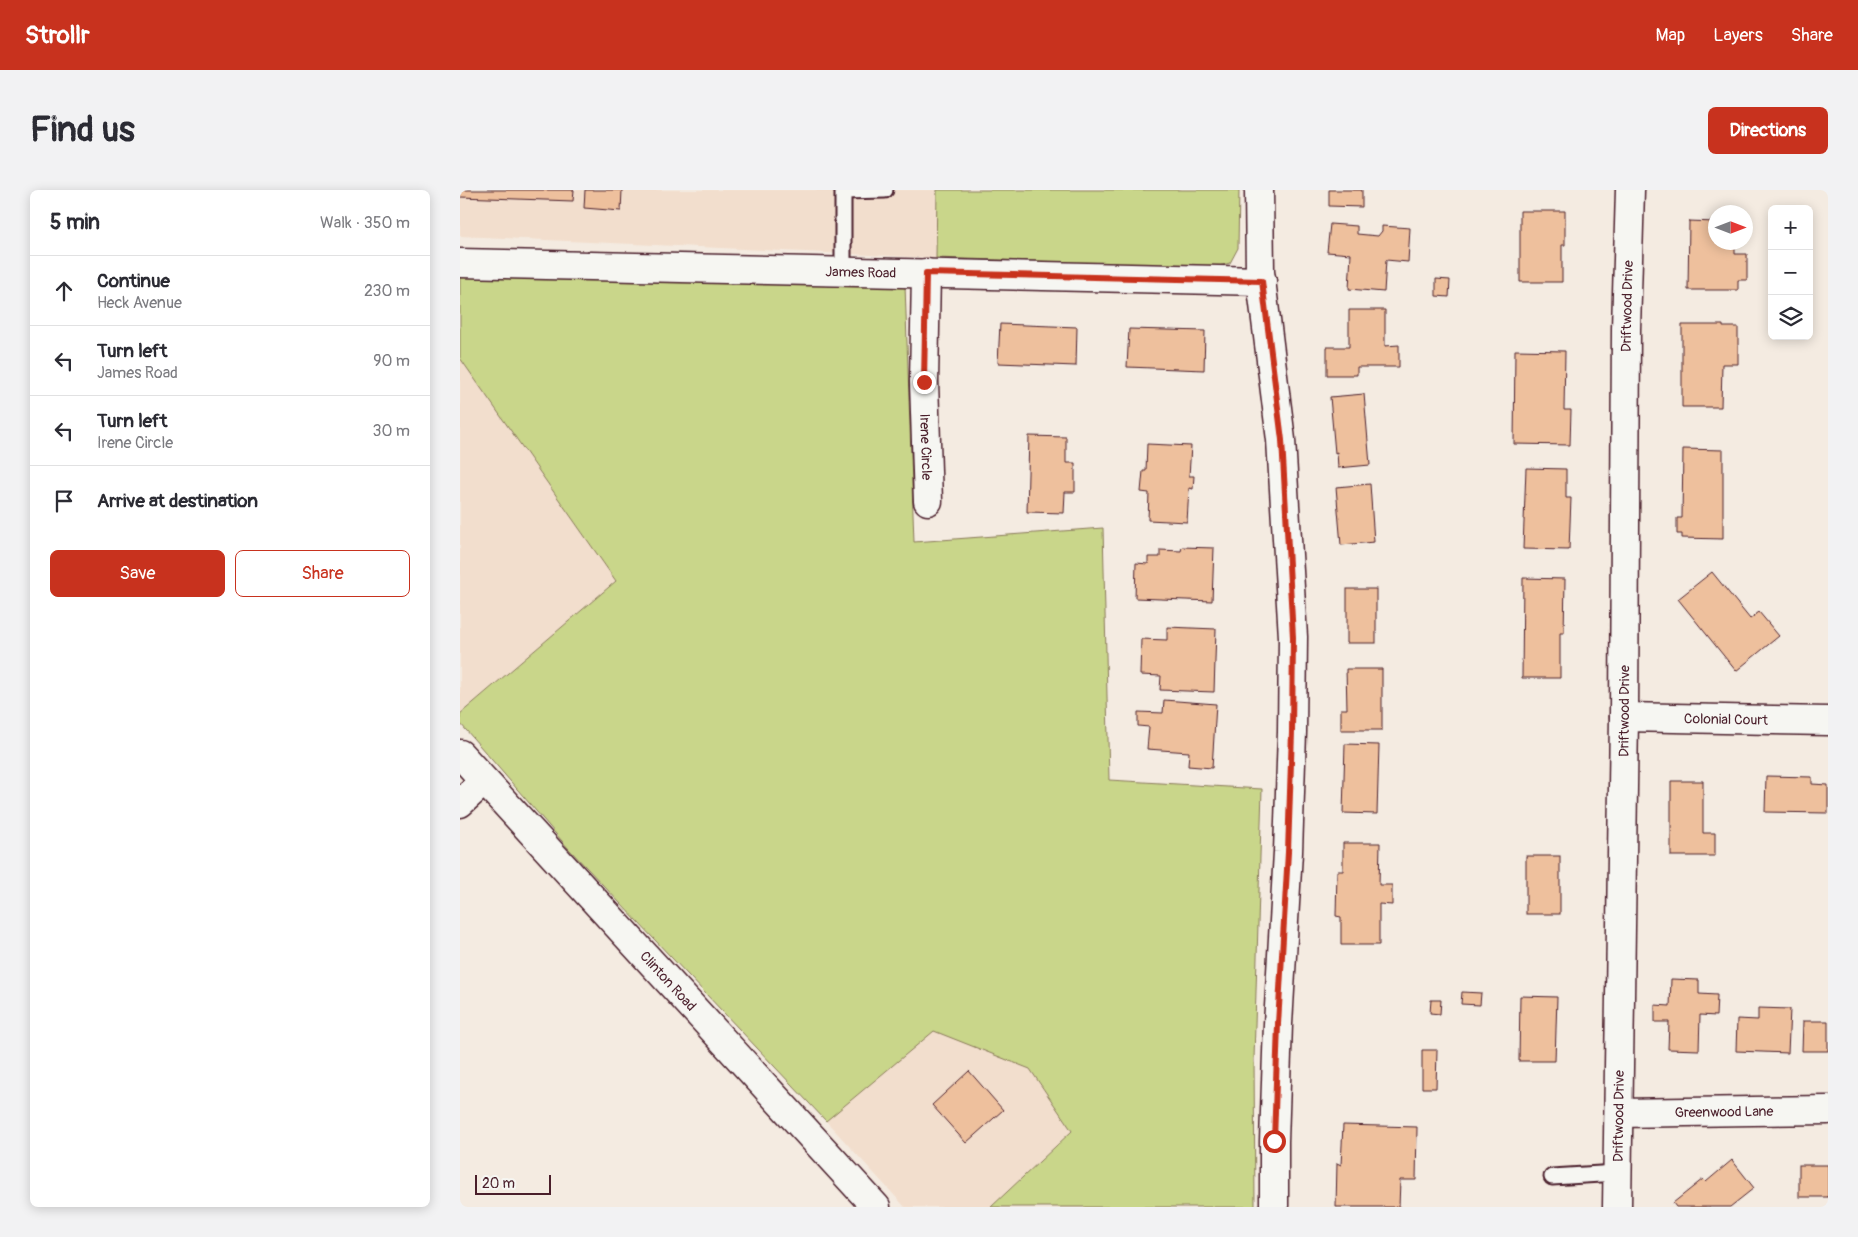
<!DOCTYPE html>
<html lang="en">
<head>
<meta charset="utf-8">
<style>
	:root { --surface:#fff; --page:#f2f2f3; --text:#2b2b33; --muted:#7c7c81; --line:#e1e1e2; --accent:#c8321e }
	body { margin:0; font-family:Pangolin,sans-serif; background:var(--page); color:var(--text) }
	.controls { position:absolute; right:15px; top:15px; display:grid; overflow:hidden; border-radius:8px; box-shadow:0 2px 12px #0003 }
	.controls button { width:45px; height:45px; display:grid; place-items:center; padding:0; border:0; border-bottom:1px solid var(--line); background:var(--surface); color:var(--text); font:25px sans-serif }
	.compass { position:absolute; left:1248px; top:15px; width:45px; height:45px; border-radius:50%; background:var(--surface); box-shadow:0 2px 12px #0003; rotate:90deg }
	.scale { position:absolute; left:15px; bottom:12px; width:76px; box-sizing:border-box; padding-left:5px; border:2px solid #4a1f2b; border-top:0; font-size:14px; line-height:18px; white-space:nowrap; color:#4a1f2b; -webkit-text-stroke:4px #f6f6f2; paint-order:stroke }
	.stop { position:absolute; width:15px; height:15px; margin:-11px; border:4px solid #c8321e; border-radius:50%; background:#fff }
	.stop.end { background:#c8321e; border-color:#fff; box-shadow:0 1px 5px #0008 }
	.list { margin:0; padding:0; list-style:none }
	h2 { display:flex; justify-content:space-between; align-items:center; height:65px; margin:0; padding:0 20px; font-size:21px }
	h2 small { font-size:16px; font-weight:400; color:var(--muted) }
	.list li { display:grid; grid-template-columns:32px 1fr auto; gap:15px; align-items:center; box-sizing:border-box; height:70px; padding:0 20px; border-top:1px solid var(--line) }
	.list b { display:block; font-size:19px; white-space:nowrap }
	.list p { margin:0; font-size:16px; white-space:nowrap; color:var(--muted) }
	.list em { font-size:16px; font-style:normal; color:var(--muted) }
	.actions { display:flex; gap:10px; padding:15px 20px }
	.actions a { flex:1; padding:11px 0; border:1px solid var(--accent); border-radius:8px; text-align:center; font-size:18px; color:var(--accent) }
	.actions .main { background:var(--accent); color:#fff }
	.icon { flex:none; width:28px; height:28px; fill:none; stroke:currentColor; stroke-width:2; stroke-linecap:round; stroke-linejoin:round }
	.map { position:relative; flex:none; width:1368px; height:1017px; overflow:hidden; border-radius:8px }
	header { display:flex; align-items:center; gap:30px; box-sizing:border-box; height:70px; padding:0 25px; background:var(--accent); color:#fff }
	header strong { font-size:24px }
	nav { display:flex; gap:28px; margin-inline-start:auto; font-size:18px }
	.intro { display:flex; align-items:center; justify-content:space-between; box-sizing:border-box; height:120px; padding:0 30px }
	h1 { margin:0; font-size:35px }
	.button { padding:12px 22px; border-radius:8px; background:var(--accent); color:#fff; font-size:18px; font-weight:700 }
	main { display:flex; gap:30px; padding:0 30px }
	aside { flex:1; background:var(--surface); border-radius:8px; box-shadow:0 2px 12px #0003 }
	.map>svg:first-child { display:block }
	.built { fill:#f2decd }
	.green { fill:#c9d68a; stroke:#8a7a5a }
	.building { fill:#eec09d; stroke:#4a1f2b }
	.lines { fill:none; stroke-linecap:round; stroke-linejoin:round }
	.lane-casing { stroke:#4a1f2b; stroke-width:19 }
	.street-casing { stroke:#4a1f2b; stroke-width:31 }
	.secondary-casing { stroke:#4a1f2b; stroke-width:31 }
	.lane { stroke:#f6f6f2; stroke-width:15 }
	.street { stroke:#f6f6f2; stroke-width:28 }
	.secondary { stroke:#f6f6f2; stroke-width:28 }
	.route { stroke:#c8321e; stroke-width:6 }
	.labels { text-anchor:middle; stroke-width:4.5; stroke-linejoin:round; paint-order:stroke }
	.street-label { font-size:14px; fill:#4a1f2b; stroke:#f6f6f2 }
</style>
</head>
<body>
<header>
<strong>Strollr</strong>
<nav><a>Map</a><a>Layers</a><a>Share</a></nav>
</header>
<div class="intro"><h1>Find us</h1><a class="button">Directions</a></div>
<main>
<aside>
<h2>5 min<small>Walk · 350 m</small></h2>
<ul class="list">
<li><svg class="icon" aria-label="ahead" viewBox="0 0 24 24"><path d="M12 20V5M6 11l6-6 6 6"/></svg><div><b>Continue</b><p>Heck Avenue</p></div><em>230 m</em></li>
<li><svg class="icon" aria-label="left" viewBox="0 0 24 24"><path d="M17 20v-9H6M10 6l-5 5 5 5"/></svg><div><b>Turn left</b><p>James Road</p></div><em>90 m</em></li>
<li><svg class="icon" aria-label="left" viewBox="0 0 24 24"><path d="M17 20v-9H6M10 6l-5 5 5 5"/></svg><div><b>Turn left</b><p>Irene Circle</p></div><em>30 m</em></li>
<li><svg class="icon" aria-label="arrive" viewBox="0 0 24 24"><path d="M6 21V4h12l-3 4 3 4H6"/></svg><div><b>Arrive at destination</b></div></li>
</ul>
<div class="actions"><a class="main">Save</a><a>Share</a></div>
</aside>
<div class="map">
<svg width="1368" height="1017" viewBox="0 0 1368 1017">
	<rect width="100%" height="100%" fill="#f4ebe1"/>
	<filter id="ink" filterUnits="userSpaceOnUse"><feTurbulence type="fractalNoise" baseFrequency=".02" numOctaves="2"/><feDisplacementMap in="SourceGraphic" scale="10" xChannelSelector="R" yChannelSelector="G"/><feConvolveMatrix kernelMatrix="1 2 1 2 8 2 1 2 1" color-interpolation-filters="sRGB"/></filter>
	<g filter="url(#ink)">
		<g class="built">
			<polygon points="0,0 477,0 476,68 0,46"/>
			<polygon points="0,168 156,391 0,524"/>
			<polygon points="474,840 570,879 612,941 531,1017 445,1017 366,931"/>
		</g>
		<g class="green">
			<polygon points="477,0 779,0 778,58 770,73 755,77 476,68"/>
			<polygon points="0,78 445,95 454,352 643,338 649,590 802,599 794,869 795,1017 531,1017 612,941 570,879 474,841 366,931 108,658 0,533 0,524 156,391 0,168"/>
		</g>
		<g class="building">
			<polygon points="0,0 114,0 113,11 0,7"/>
			<polygon points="125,0 162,0 161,21 124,18"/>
			<polygon points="869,0 902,0 902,17 869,16"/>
			<polygon points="1060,21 1105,21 1105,55 1102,55 1102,92 1060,92"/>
			<polygon points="1229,31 1256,32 1256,52 1275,52 1275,64 1287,64 1287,90 1278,90 1278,100 1228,100"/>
			<polygon points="870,34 897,36 897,44 918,46 922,41 922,36 950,38 948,72 926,70 924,102 889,99 891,64 867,62"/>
			<polygon points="976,89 990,90 989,107 976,106"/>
			<polygon points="889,120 925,120 925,156 939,155 939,177 897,177 897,185 867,185 867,157 889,157"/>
			<polygon points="540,134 617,137 616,176 538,173"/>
			<polygon points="1222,135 1263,135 1263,137 1278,137 1278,174 1262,174 1261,217 1222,217"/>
			<polygon points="669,139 745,141 744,180 667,177"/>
			<polygon points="1055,160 1105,161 1104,220 1111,220 1110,255 1054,254"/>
			<polygon points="904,204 910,275 878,278 877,262 875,263 870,207"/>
			<polygon points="569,246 606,247 606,273 615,273 615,302 605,302 604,323 567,322"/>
			<polygon points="687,254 731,256 729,286 734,286 733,299 729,298 727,332 688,330 689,303 681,302 683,281 686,281"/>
			<polygon points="1223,259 1263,260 1263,349 1222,348 1222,344 1217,344 1217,328 1222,328"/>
			<polygon points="1066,278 1106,279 1106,308 1111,308 1109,360 1063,359"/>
			<polygon points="910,294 914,352 881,355 876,297"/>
			<polygon points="722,357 754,358 752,411 675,408 676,373 688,374 688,367 700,367 700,360 721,361"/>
			<polygon points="1252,382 1290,429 1299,422 1319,446 1276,481 1218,409"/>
			<polygon points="1063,388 1105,389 1104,443 1100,443 1100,488 1062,488"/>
			<rect x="887" y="399" width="29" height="54"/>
			<polygon points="707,437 756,439 754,502 700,500 701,486 680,485 681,449 707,450"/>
			<polygon points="886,479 922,479 922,540 881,540 881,519 887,519"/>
			<polygon points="704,510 756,514 752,578 728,576 729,562 687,559 689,537 678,536 678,522 703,523"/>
			<polygon points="885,554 919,555 917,624 883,623"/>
			<polygon points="1306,586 1352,587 1352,594 1368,595 1368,623 1305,622"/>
			<polygon points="1211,591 1243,591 1243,643 1255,643 1255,666 1211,666"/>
			<polygon points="883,653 920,653 919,695 932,695 932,715 919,714 919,755 881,755 881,727 876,726 877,681 883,681"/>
			<rect x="1066" y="666" width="34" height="58"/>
			<polygon points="1211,789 1239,790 1239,804 1257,805 1256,826 1240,825 1239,860 1208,859 1209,832 1195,832 1195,815 1210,816"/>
			<polygon points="1002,802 1021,803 1020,815 1001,814"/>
			<polygon points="1060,806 1097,807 1095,871 1059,871"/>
			<polygon points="971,810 981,810 980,824 970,823"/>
			<polygon points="1298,818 1330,819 1328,863 1276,861 1277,829 1298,830"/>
			<polygon points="1343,831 1368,831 1368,861 1342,861"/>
			<polygon points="962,860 977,860 976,898 962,898"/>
			<polygon points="509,881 543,920 506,953 472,915"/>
			<polygon points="883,935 957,937 956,990 940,990 939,1017 876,1017 877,973 881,975"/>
			<polygon points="1272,970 1294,998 1270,1017 1216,1017 1213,1013 1243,989 1246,992"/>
			<rect x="1339" y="975" width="29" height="32"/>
		</g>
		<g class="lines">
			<defs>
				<g id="lane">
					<polyline points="383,1 425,0"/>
					<polyline points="383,81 383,0"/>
					<polyline points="1092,987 1157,983"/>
				</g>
				<g id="street">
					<polyline points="799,0 800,82 821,250 833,447 832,542 828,662 818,834 814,951 814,1017"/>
					<path id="s1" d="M 0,73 L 802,91"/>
					<path id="s2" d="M 466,83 L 464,192 L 468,311"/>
					<path id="s3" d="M 1164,527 L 1368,531"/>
					<polyline points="0,613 24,591"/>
					<path id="s4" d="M 1159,923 L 1368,920"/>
					<path id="s5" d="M 1157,1017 L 1164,527 L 1166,139 L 1170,0"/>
				</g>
				<g id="secondary">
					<path id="s6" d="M 0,564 L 416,1017"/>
				</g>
			</defs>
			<use href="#lane" class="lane-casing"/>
			<use href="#street" class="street-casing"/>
			<use href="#secondary" class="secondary-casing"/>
			<use href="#lane" class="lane"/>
			<use href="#street" class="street"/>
			<use href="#secondary" class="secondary"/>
		</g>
	</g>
	<g class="lines" filter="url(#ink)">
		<polyline class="route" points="464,192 466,83 802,91 822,250 833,447 832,542 828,662 818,834 814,951"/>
	</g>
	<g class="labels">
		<g class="street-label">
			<text dy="5" stroke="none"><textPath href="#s1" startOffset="401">James Road</textPath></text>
			<text dy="5" stroke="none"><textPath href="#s5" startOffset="901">Driftwood Drive</textPath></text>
			<text dy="5" stroke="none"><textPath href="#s2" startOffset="174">Irene Circle</textPath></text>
			<text dy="5" stroke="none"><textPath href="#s5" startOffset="496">Driftwood Drive</textPath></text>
			<text dy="5" stroke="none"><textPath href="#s3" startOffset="102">Colonial Court</textPath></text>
			<text dy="5" stroke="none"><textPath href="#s6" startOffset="308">Clinton Road</textPath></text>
			<text dy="5" stroke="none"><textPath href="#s4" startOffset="105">Greenwood Lane</textPath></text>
			<text dy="5" stroke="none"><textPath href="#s5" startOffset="91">Driftwood Drive</textPath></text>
		</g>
	</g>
</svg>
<div class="controls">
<button>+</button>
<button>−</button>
<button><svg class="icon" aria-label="layers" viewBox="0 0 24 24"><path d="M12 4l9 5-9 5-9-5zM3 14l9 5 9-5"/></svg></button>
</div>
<svg class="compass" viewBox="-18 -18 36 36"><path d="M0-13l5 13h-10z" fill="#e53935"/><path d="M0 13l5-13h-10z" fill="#7c7c81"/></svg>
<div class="scale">20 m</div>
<div class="stop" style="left:814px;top:951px"></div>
<div class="stop end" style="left:464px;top:192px"></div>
</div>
</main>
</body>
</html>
